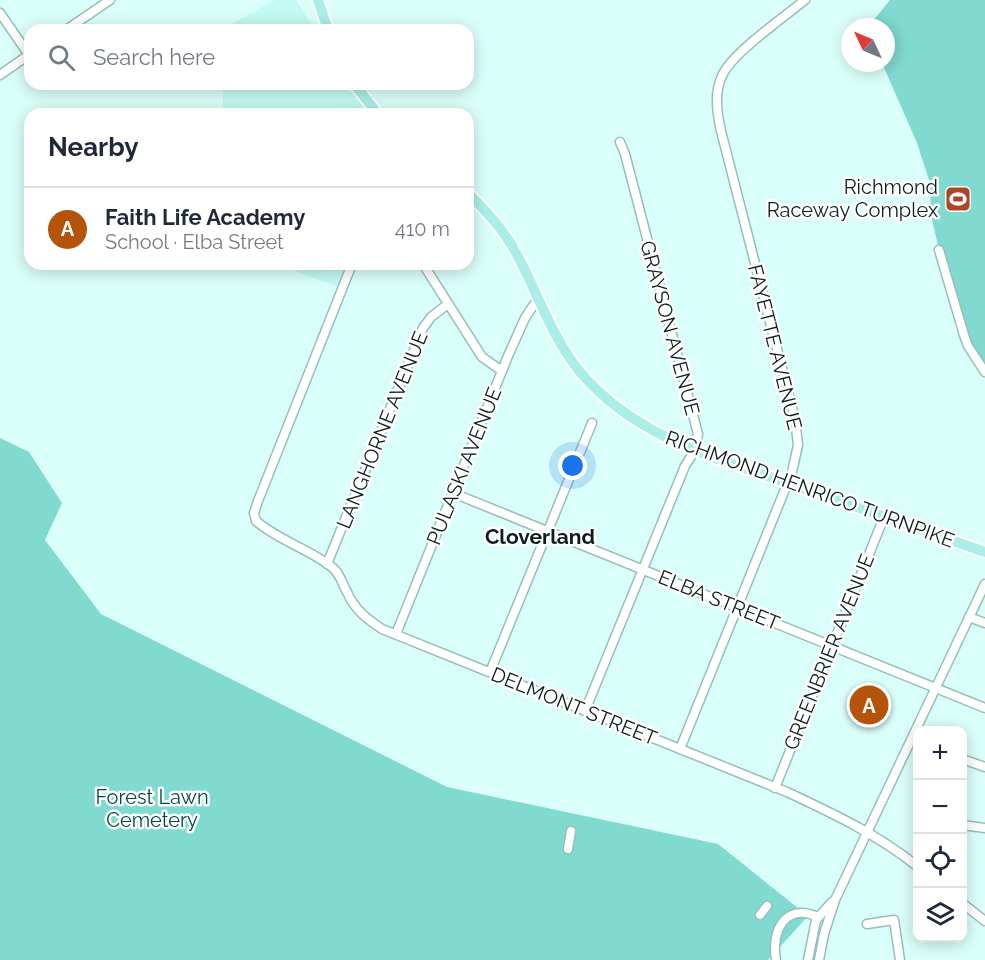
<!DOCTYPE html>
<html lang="en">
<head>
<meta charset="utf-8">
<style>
	:root { --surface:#fff; --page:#f6f6f7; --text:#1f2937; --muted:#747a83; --line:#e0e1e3; --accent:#b45309 }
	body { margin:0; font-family:Raleway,sans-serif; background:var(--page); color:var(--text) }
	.controls { position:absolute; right:18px; bottom:18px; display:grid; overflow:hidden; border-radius:12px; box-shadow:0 3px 15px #0003 }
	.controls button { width:54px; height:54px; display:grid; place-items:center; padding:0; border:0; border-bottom:2px solid var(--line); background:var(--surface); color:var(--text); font:30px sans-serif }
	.compass { position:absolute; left:841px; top:18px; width:54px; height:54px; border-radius:50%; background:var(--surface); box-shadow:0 3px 15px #0003; rotate:314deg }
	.you { position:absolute; left:573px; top:466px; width:21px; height:21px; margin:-15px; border:4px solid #fff; border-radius:50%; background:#1a73e8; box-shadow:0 0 0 9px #1a73e833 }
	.badge { display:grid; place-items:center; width:39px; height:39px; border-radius:50%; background:var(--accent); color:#fff; font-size:20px; font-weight:700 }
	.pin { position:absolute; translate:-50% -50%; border:3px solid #fff; box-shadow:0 2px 6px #0006 }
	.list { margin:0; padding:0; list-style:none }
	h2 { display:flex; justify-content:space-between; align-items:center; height:78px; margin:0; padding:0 24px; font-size:26px }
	h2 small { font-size:20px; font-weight:400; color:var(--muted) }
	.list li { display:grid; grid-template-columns:39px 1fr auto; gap:18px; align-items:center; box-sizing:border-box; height:84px; padding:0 24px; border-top:2px solid var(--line) }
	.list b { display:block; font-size:22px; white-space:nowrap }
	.list p { margin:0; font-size:20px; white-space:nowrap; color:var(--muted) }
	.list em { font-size:20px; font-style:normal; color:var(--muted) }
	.icon { flex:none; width:33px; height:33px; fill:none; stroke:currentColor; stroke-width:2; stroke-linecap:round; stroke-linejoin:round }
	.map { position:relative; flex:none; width:985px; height:960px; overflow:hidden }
	.search { position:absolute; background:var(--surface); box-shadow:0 3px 15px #0003; left:24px; top:24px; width:450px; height:66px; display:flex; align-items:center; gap:15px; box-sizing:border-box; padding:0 21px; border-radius:18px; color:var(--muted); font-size:22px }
	.panel { position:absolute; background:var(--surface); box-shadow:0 3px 15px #0003; left:24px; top:108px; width:450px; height:162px; border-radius:18px }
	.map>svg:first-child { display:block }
	.built { fill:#c2f9f2 }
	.green { fill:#81dad0 }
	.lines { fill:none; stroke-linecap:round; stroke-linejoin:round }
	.minor-casing { stroke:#94bfba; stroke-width:11 }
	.major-casing { stroke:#fff; stroke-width:14 }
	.minor { stroke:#fff; stroke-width:8 }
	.major { stroke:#a9eee7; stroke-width:10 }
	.labels { text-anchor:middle; stroke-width:5; stroke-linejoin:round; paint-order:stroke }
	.poi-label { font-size:20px; fill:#0c1e1c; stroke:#fff; text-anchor:end }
	.street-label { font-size:20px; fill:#0c1e1c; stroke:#fff }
	.park-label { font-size:20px; fill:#034843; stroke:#fff }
	.neighbourhood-label { font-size:21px; font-weight:bold; fill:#0c1e1c; stroke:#fff }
</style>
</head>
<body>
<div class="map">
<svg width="985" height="960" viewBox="0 0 985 960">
	<rect width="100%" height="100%" fill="#dafef9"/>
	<g class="built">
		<polygon points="275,0 296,0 315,30 221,30"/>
		<polygon points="223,84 348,84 372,114 223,114"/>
		<polygon points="277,264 348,264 338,287"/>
	</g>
	<g class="green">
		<polygon points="890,0 985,0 985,372 968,346 939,250 931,215 930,183 917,143 882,63 886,63 886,27 868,27"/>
		<polygon points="0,438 29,452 62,503 45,540 101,614 447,787 718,844 808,916 768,960 0,960"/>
	</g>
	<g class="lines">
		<defs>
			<g id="minor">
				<polyline points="0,13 29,55"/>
				<polyline points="66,30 110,0"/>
				<polyline points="0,75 30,54"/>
				<polyline points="939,250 964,335 968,346 985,372"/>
				<path d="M 352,264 L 258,501 L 254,513 L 256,521 C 279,541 310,549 333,568 C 341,575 342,584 347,592 C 354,609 367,619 382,629 L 787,792 C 832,813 879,835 918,867"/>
				<polyline points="423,264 482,357 502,371"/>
				<polyline points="453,493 985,708"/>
				<polyline points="327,564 423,328 431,317 448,304"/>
				<polyline points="969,617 985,623"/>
				<polyline points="396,634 508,356 525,318 537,300"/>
				<polyline points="490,672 592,423"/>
				<polyline points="585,711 685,466 695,450 698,434 625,154 620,142"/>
				<path d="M 680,749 L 792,472 L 798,445 L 795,419 L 721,131 C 717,113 714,93 722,76 C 730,55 785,16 805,0"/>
				<polyline points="962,759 985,767"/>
				<polyline points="775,788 884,517"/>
				<polyline points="962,825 985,828"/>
				<polyline points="568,849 571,831"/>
				<polyline points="962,903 985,921"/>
				<polyline points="760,915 767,906"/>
				<polyline points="867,924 894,920 900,960"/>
				<path d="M 776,960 C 771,931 785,902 818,917"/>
				<polyline points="808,960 816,920 832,902"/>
				<polyline points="819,960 824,934 835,900 985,584"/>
			</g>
			<g id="major">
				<polyline points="318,0 328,30"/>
				<polyline points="354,84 378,114"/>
				<path d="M 468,193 C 486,211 504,230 516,253 C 538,293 551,337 581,373 C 635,437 716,458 791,484 C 856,507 921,529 985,552"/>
			</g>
		</defs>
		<use href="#minor" class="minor-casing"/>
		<use href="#major" class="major-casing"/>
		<use href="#minor" class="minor"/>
		<use href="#major" class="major"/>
	</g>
	<defs>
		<symbol id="stadium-square" viewBox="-11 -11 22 22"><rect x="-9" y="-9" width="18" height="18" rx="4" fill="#ad4527" stroke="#fff"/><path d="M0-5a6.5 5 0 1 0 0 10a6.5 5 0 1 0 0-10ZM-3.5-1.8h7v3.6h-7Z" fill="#fff"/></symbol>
	</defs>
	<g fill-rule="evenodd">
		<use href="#stadium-square" x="943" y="184" width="30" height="30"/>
	</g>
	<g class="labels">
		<g class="poi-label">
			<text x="938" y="194">Richmond<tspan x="938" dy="23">Raceway Complex</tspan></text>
		</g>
		<g class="street-label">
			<text transform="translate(670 328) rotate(75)" y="7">GRAYSON AVENUE</text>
			<text transform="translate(775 347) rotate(76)" y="7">FAYETTE AVENUE</text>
			<text transform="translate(382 430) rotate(-68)" y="7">LANGHORNE AVENUE</text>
			<text transform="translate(464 466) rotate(-68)" y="7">PULASKI AVENUE</text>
			<text transform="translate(810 489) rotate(20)" y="7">RICHMOND HENRICO TURNPIKE</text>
			<text transform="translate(719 600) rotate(22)" y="7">ELBA STREET</text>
			<text transform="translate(829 652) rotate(-68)" y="7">GREENBRIER AVENUE</text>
			<text transform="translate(574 706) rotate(22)" y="7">DELMONT STREET</text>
		</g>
		<g class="park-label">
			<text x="152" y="804">Forest Lawn<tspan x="152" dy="23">Cemetery</tspan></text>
		</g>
		<g class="neighbourhood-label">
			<text x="540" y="544">Cloverland</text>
		</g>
	</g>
</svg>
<div class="controls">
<button>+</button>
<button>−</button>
<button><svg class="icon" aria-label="locate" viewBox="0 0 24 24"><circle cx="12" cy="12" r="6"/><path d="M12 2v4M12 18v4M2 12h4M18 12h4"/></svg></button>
<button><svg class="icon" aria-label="layers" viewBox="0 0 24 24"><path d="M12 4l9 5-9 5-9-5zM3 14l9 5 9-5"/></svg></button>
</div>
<svg class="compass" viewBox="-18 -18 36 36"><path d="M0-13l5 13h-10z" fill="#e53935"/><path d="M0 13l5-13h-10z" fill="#747a83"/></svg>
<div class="you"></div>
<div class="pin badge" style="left:869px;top:705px">A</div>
<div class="search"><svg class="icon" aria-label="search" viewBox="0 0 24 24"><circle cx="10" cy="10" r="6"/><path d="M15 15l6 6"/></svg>Search here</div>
<section class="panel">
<h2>Nearby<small></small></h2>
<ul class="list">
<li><span class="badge">A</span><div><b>Faith Life Academy</b><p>School · Elba Street</p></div><em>410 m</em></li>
</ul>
</section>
</div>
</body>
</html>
